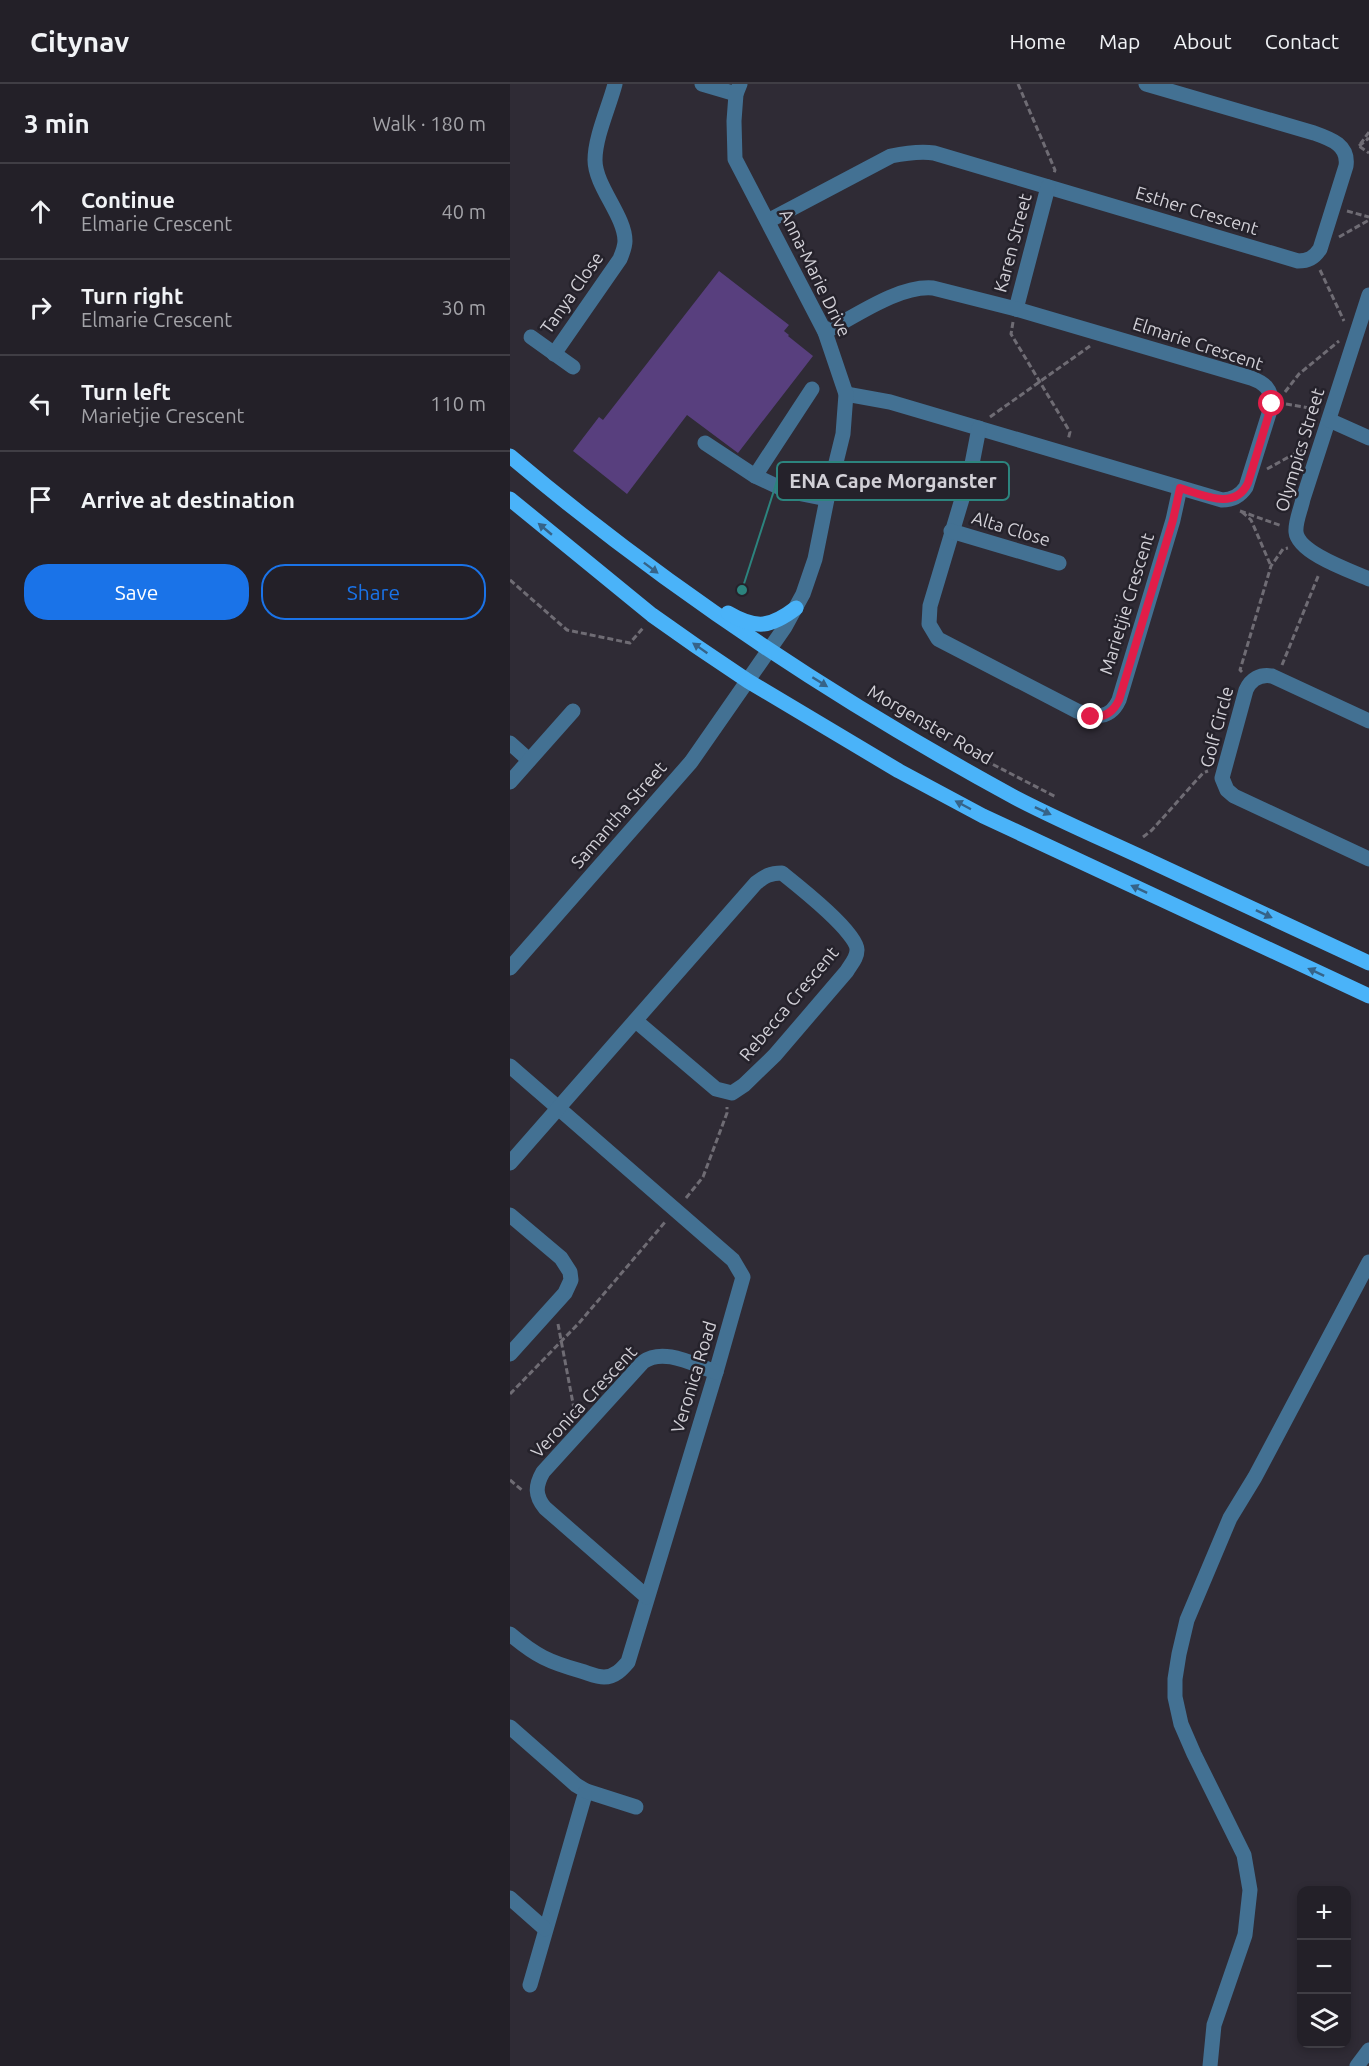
<!DOCTYPE html>
<html lang="en">
<head>
<meta charset="utf-8">
<style>
	:root { --surface:#232028; --page:#2f2d34; --text:#f1f3f6; --muted:#a3a3a8; --line:#403e45; --accent:#1a73e8 }
	body { margin:0; font-family:Ubuntu,sans-serif; background:var(--page); color:var(--text) }
	.controls { position:absolute; right:18px; bottom:18px; display:grid; overflow:hidden; border-radius:12px; box-shadow:0 3px 9px #0003 }
	.controls button { width:54px; height:54px; display:grid; place-items:center; padding:0; border:0; border-bottom:2px solid var(--line); background:var(--surface); color:var(--text); font:30px sans-serif }
	.stop { position:absolute; width:18px; height:18px; margin:-14px; border:4px solid #e11d48; border-radius:50%; background:#fff }
	.stop.end { background:#e11d48; border-color:#fff; box-shadow:0 2px 6px #0008 }
	.list { margin:0; padding:0; list-style:none }
	h2 { display:flex; justify-content:space-between; align-items:center; height:78px; margin:0; padding:0 24px; font-size:26px }
	h2 small { font-size:20px; font-weight:400; color:var(--muted) }
	.list li { display:grid; grid-template-columns:39px 1fr auto; gap:18px; align-items:center; box-sizing:border-box; height:96px; padding:0 24px; border-top:2px solid var(--line) }
	.list b { display:block; font-size:22px; white-space:nowrap }
	.list p { margin:0; font-size:20px; white-space:nowrap; color:var(--muted) }
	.list em { font-size:20px; font-style:normal; color:var(--muted) }
	.actions { display:flex; gap:12px; padding:18px 24px }
	.actions a { flex:1; padding:14px 0; border:2px solid var(--accent); border-radius:24px; text-align:center; font-size:21px; color:var(--accent) }
	.actions .main { background:var(--accent); color:#fff }
	.icon { flex:none; width:33px; height:33px; fill:none; stroke:currentColor; stroke-width:2; stroke-linecap:round; stroke-linejoin:round }
	.map { position:relative; flex:none; width:859px; height:1982px; overflow:hidden }
	header { display:flex; align-items:center; gap:36px; box-sizing:border-box; height:84px; padding:0 30px; background:var(--surface); border-bottom:2px solid var(--line) }
	header strong { font-size:28px }
	nav { display:flex; gap:33px; margin-inline-start:auto; font-size:21px }
	main { display:flex }
	aside { flex:1; background:var(--surface) }
	.map>svg:first-child { display:block }
	.building { fill:#583f7e }
	.lines { fill:none; stroke-linecap:round; stroke-linejoin:round }
	.path { stroke:#6f6c74; stroke-width:3; stroke-dasharray:6 3; stroke-linecap:butt }
	.minor { stroke:#437193; stroke-width:15 }
	.major { stroke:#4ab3f9; stroke-width:15 }
	.oneway { fill:#366388 }
	.route { stroke:#e11d48; stroke-width:8 }
	.labels { text-anchor:middle; stroke-width:5; stroke-linejoin:round; paint-order:stroke }
	.street-label { font-size:18px; fill:#d2d0d7; stroke:#25222b }
	.leader { fill:none; stroke:#2c847e; stroke-width:2 }
	.callout-dot { fill:#2c847e; stroke:#25222b; stroke-width:2 }
	.callout { fill:#25222b; stroke:#2c847e; stroke-width:2 }
	.callout-label { font-size:20px; text-anchor:middle; font-weight:bold; fill:#d2d0d7 }
</style>
</head>
<body>
<header>
<strong>Citynav</strong>
<nav><a>Home</a><a>Map</a><a>About</a><a>Contact</a></nav>
</header>
<main>
<aside>
<h2>3 min<small>Walk · 180 m</small></h2>
<ul class="list">
<li><svg class="icon" aria-label="ahead" viewBox="0 0 24 24"><path d="M12 20V5M6 11l6-6 6 6"/></svg><div><b>Continue</b><p>Elmarie Crescent</p></div><em>40 m</em></li>
<li><svg class="icon" aria-label="right" viewBox="0 0 24 24"><path d="M7 20v-9h11M14 6l5 5-5 5"/></svg><div><b>Turn right</b><p>Elmarie Crescent</p></div><em>30 m</em></li>
<li><svg class="icon" aria-label="left" viewBox="0 0 24 24"><path d="M17 20v-9H6M10 6l-5 5 5 5"/></svg><div><b>Turn left</b><p>Marietjie Crescent</p></div><em>110 m</em></li>
<li><svg class="icon" aria-label="arrive" viewBox="0 0 24 24"><path d="M6 21V4h12l-3 4 3 4H6"/></svg><div><b>Arrive at destination</b></div></li>
</ul>
<div class="actions"><a class="main">Save</a><a>Share</a></div>
</aside>
<div class="map">
<svg width="859" height="1982" viewBox="0 0 859 1982">
	<rect width="100%" height="100%" fill="#2f2b35"/>
	<polygon class="building" points="209,187 279,241 274,247 279,251 278,252 303,272 228,369 177,331 117,410 63,367 89,333 93,336"/>
	<g class="lines">
		<g class="path">
			<polyline points="508,0 545,86 544,89"/>
			<polyline points="859,48 849,62 859,69"/>
			<polyline points="849,62 859,54"/>
			<polyline points="837,127 859,133"/>
			<polyline points="829,153 859,136"/>
			<polyline points="810,186 834,237"/>
			<polyline points="503,238 501,250 560,348 558,356"/>
			<polyline points="775,308 789,290 829,257"/>
			<polyline points="776,320 805,325"/>
			<polyline points="480,333 580,262"/>
			<polyline points="757,385 793,365"/>
			<polyline points="730,427 772,442"/>
			<polyline points="732,428 741,436 761,482"/>
			<polyline points="0,496 57,546 120,559 133,544"/>
			<polyline points="772,581 809,490"/>
			<polyline points="732,588 730,586 761,482 773,465 778,464"/>
			<polyline points="451,664 546,713"/>
			<polyline points="633,753 642,746 693,689 698,687"/>
			<polyline points="176,1114 193,1093 217,1029 217,1023"/>
			<polyline points="48,1240 65,1330"/>
			<polyline points="0,1310 69,1239 156,1137"/>
			<polyline points="0,1396 13,1407"/>
		</g>
		<g class="minor">
			<polyline points="192,0 226,10"/>
			<path d="M 258,137 L 381,72 C 396,69 409,67 424,69 L 788,177 C 798,177 804,174 810,165 L 836,82 C 839,61 821,55 804,49 L 636,0"/>
			<path d="M 859,211 L 793,415 C 791,425 785,438 786,448 C 788,469 841,487 859,495"/>
			<polyline points="506,225 538,103"/>
			<path d="M 315,248 C 346,232 389,201 423,204 L 506,225 L 741,294 C 755,299 761,305 762,320 L 736,403 C 730,412 722,416 712,416 L 380,318 L 336,310"/>
			<polyline points="21,253 63,283"/>
			<path d="M 44,270 L 110,175 C 112,170 115,163 115,157 C 115,132 85,102 85,76 C 85,53 99,23 105,0"/>
			<polyline points="819,336 859,354"/>
			<path d="M 469,344 L 461,385 L 420,522 L 419,540 L 428,555 L 567,627 C 584,634 600,636 609,616 L 663,436 L 670,404"/>
			<polyline points="195,359 245,392 277,407 317,415"/>
			<polyline points="245,392 302,305"/>
			<polyline points="441,447 549,479"/>
			<path d="M 859,637 L 762,592 C 750,590 741,595 736,606 L 712,694 L 717,706 L 724,712 L 859,775"/>
			<polyline points="0,659 19,676"/>
			<polyline points="0,698 63,627"/>
			<polyline points="0,884 181,678 275,543 293,510 305,475 317,415 333,350 336,310 315,248 225,75 224,37 226,10 230,0"/>
			<path d="M 0,982 L 223,1176 L 233,1193 L 206,1288 L 118,1578 C 112,1585 105,1593 94,1593 C 87,1593 78,1589 71,1587 C 39,1578 26,1572 0,1550"/>
			<path d="M 0,1079 L 246,799 C 255,792 260,789 272,789 C 287,801 348,849 347,866 C 347,874 341,880 337,887 L 265,971 L 234,1001 L 222,1009 L 206,1005 L 126,937"/>
			<polyline points="0,1131 51,1174 60,1188 61,1196 55,1209 0,1270"/>
			<path d="M 137,1513 L 35,1424 C 25,1412 25,1402 33,1388 L 133,1278 C 154,1263 184,1281 206,1288"/>
			<polyline points="0,1643 66,1701 76,1707 20,1901"/>
			<polyline points="76,1707 126,1723"/>
			<polyline points="0,1814 35,1845"/>
			<polyline points="700,1982 704,1941 735,1851 740,1806 734,1771 684,1670 671,1640 665,1613 665,1595 669,1570 677,1536 720,1434 745,1393 859,1178"/>
			<polyline points="847,1982 859,1966"/>
		</g>
		<g class="major">
			<path d="M 0,372 C 155,503 326,616 504,713 C 548,736 595,756 640,777 C 713,811 786,845 859,879"/>
			<polyline points="0,415 142,531 186,562 238,597 389,687 473,732 859,912"/>
			<path d="M 218,529 C 247,546 261,543 286,524"/>
		</g>
	</g>
	<defs><path id="oneway-solid" d="M-6-.8H1V-3.2L6.5 0L1 3.2V.8H-6Z" transform="scale(1.5)"/></defs>
	<g class="oneway">
		<use href="#oneway-solid" transform="translate(35 445) rotate(-140)"/>
		<use href="#oneway-solid" transform="translate(141 484) rotate(37)"/>
		<use href="#oneway-solid" transform="translate(190 564) rotate(-145)"/>
		<use href="#oneway-solid" transform="translate(310 598) rotate(32)"/>
		<use href="#oneway-solid" transform="translate(453 721) rotate(-152)"/>
		<use href="#oneway-solid" transform="translate(533 727) rotate(25)"/>
		<use href="#oneway-solid" transform="translate(629 805) rotate(-155)"/>
		<use href="#oneway-solid" transform="translate(754 830) rotate(25)"/>
		<use href="#oneway-solid" transform="translate(806 888) rotate(-155)"/>
	</g>
	<g class="lines">
		<path class="route" d="M 581,633 C 594,634 603,629 609,616 L 663,436 L 670,404 C 693,411 725,427 738,399 L 762,320"/>
	</g>
	<g class="labels">
		<g class="street-label">
			<text transform="translate(687 127) rotate(17)" y="6">Esther Crescent</text>
			<text transform="translate(503 159) rotate(-75)" y="6">Karen Street</text>
			<text transform="translate(305 189) rotate(64)" y="6">Anna-Marie Drive</text>
			<text transform="translate(62 209) rotate(-55)" y="6">Tanya Close</text>
			<text transform="translate(688 260) rotate(18)" y="6">Elmarie Crescent</text>
			<text transform="translate(790 366) rotate(-73)" y="6">Olympics Street</text>
			<text transform="translate(501 445) rotate(17)" y="6">Alta Close</text>
			<text transform="translate(617 520) rotate(-73)" y="6">Marietjie Crescent</text>
			<text transform="translate(420 641) rotate(30)" y="6">Morgenster Road</text>
			<text transform="translate(707 643) rotate(-75)" y="6">Golf Circle</text>
			<text transform="translate(109 731) rotate(-49)" y="6">Samantha Street</text>
			<text transform="translate(279 920) rotate(-50)" y="6">Rebecca Crescent</text>
			<text transform="translate(184 1293) rotate(-73)" y="6">Veronica Road</text>
			<text transform="translate(74 1318) rotate(-47)" y="6">Veronica Crescent</text>
		</g>
	</g>
	<path class="leader" d="M232 506L267 397"/>
	<circle class="callout-dot" cx="232" cy="506" r="6"/>
	<rect class="callout" x="267" y="378" width="232" height="38" rx="6"/>
	<g class="callout-label">
		<text x="383" y="404">ENA Cape Morganster</text>
	</g>
</svg>
<div class="controls">
<button>+</button>
<button>−</button>
<button><svg class="icon" aria-label="layers" viewBox="0 0 24 24"><path d="M12 4l9 5-9 5-9-5zM3 14l9 5 9-5"/></svg></button>
</div>
<div class="stop" style="left:762px;top:320px"></div>
<div class="stop end" style="left:581px;top:633px"></div>
</div>
</main>
</body>
</html>
